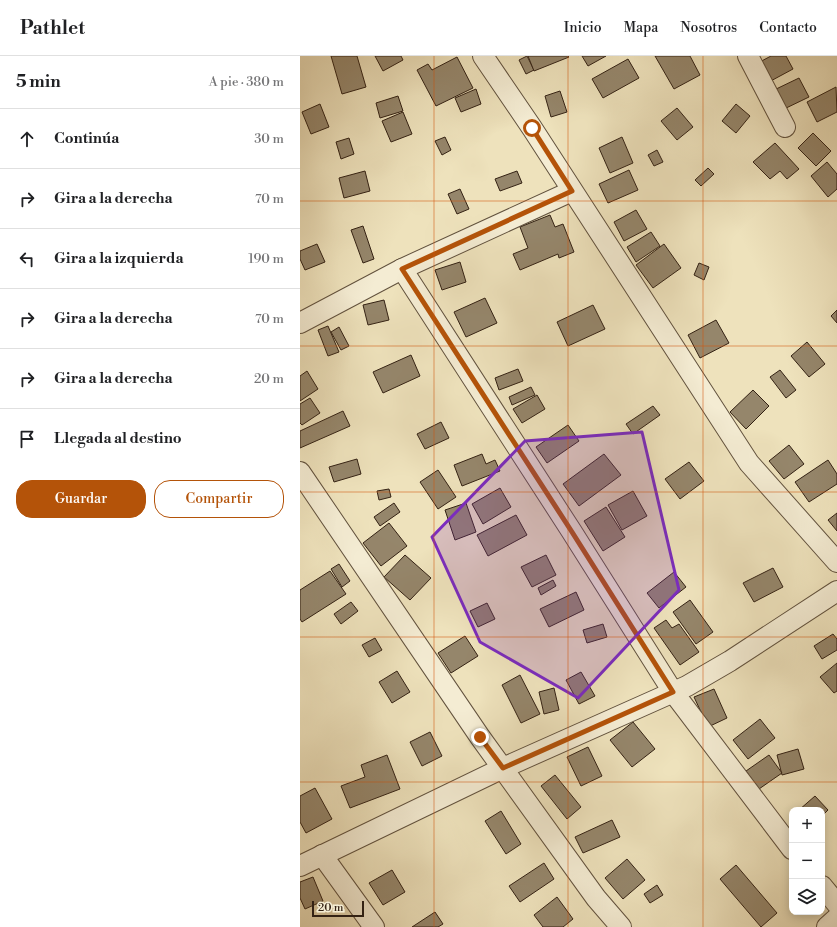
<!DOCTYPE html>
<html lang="es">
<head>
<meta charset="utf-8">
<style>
	:root { --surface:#fff; --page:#f2f2f2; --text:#202124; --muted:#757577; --line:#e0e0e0; --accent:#b45309 }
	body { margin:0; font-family:"Libre Bodoni",serif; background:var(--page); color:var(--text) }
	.controls { position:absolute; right:12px; bottom:12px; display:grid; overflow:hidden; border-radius:8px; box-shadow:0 2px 10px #0003 }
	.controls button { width:36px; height:36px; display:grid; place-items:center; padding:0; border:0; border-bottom:1px solid var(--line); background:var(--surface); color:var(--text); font:20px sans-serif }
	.scale { position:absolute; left:12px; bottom:10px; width:52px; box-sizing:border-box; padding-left:4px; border:2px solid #342214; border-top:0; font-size:11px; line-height:14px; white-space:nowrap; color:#342214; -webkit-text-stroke:3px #f4ecd3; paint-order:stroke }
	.stop { position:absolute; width:12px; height:12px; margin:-9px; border:3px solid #b45309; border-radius:50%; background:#fff }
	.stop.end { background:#b45309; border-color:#fff; box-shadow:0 1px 4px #0008 }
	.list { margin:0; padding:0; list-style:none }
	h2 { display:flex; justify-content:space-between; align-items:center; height:52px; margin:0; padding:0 16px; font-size:17px }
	h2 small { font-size:13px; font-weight:400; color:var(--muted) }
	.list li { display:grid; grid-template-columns:26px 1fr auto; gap:12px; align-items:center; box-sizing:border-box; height:60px; padding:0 16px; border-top:1px solid var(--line) }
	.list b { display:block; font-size:15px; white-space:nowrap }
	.list em { font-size:13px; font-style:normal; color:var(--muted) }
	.actions { display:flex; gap:8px; padding:12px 16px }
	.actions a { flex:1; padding:9px 0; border:1px solid var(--accent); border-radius:16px; text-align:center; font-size:14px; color:var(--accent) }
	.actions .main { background:var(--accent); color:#fff }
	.icon { flex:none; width:22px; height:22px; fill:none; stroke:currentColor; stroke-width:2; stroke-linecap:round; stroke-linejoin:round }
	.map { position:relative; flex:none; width:537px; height:871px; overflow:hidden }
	header { display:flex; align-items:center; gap:24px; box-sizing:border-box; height:56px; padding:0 20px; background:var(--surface); border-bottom:1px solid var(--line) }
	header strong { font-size:19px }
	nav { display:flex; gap:22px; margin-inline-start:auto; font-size:14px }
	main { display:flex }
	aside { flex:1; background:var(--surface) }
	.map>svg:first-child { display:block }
	.building { fill:#95866b; stroke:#342214 }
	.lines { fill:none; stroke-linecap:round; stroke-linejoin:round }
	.minor-casing { stroke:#62523e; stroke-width:22 }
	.minor { stroke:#f4ecd3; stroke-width:20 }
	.route { stroke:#b45309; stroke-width:5 }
	.marked { fill:#7b2cbf; fill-opacity:0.2; stroke:#7b2cbf; stroke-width:3; stroke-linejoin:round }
	.grid { fill:none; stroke:#d6540d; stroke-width:1; stroke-opacity:0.55 }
</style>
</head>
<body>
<header>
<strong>Pathlet</strong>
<nav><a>Inicio</a><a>Mapa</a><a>Nosotros</a><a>Contacto</a></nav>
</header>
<main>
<aside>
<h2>5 min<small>A pie · 380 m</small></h2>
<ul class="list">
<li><svg class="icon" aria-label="ahead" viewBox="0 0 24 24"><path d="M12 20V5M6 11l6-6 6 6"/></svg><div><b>Continúa</b></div><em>30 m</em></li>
<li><svg class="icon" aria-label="right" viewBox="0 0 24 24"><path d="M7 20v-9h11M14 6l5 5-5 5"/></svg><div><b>Gira a la derecha</b></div><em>70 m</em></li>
<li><svg class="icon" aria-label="left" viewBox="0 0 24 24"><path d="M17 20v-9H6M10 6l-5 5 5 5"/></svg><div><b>Gira a la izquierda</b></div><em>190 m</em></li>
<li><svg class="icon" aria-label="right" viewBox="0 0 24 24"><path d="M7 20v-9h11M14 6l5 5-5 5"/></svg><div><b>Gira a la derecha</b></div><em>70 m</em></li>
<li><svg class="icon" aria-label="right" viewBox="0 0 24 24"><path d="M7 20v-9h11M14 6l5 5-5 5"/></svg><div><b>Gira a la derecha</b></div><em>20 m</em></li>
<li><svg class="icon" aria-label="arrive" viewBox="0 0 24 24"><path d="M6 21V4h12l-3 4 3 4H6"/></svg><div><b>Llegada al destino</b></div></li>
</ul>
<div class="actions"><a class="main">Guardar</a><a>Compartir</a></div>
</aside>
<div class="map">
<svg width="537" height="871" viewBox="0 0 537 871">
	<rect width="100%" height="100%" fill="#eee2bc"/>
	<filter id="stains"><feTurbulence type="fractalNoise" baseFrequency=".005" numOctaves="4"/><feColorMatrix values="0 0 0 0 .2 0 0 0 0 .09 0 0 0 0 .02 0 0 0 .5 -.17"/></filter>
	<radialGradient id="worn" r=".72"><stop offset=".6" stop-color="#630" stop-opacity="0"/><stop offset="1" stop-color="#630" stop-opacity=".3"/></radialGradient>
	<g class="building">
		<polygon points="31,0 57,0 66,31 42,38"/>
		<polygon points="75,0 101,0 103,4 83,15"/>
		<polygon points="227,0 234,14 226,18 219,4"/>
		<polygon points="228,0 268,0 269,1 234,15"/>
		<polygon points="282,0 306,0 288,10"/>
		<polygon points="355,0 390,0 400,19 374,33"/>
		<polygon points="471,0 486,0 493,13 467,27 456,8"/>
		<polygon points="157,1 173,32 136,50 117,14 128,8 132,14"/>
		<polygon points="328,3 339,22 303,42 292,23"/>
		<polygon points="499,22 509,41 482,54 472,35"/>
		<polygon points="536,31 537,56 517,66 507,46"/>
		<polygon points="176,33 181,48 161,56 155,42"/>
		<polygon points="260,35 267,56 251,61 245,40"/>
		<polygon points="98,40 103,55 80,62 76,47"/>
		<polygon points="20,48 29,71 11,78 2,56"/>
		<polygon points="436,48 450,60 436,77 422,65"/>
		<polygon points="377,52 393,71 377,84 361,65"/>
		<polygon points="103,56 112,78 91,86 82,65"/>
		<polygon points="513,77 531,95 516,110 498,92"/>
		<polygon points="145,81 151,94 142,99 135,85"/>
		<polygon points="322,81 333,107 310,117 299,92"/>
		<polygon points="49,82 54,98 41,103 36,86"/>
		<polygon points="475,87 499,113 487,123 480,115 470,123 453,106"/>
		<polygon points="357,94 363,106 354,110 348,99"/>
		<polygon points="527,106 537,118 537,133 528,141 511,120"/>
		<polygon points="408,112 414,118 401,130 395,124"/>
		<polygon points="329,114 338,134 308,147 299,128"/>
		<polygon points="65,115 70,135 44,142 39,122"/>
		<polygon points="217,115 222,127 200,135 195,123"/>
		<polygon points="160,133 169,153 157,158 148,138"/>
		<polygon points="336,154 347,173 324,185 314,166"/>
		<polygon points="250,159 255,171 263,168 274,196 259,202 258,198 220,214 213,198 228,192 220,171"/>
		<polygon points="63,170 74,203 63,207 51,174"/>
		<polygon points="351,176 360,190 336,206 327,191"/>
		<polygon points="17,188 25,206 5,214 0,203 0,195"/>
		<polygon points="364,188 381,212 353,232 336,209"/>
		<polygon points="160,206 166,226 142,234 135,214"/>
		<polygon points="399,207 409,211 404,224 394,219"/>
		<polygon points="185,242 197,267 166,281 154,256"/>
		<polygon points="84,244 89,264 68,269 63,249"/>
		<polygon points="293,249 305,273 268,290 257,266"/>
		<polygon points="537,254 537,267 531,260"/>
		<polygon points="416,264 429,287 400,302 388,279"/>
		<polygon points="28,270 39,296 28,300 18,274"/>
		<polygon points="39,271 49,290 41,294 31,276"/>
		<polygon points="507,286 525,308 509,321 491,300"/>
		<polygon points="111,299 120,320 83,337 73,316"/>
		<polygon points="218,313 223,325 199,334 195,322"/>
		<polygon points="480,314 496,334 486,342 470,321"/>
		<polygon points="7,315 18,333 0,345 0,320"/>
		<polygon points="231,331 235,339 212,349 209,341"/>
		<polygon points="453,334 469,350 446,373 430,356"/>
		<polygon points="237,339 245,353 222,367 213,353"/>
		<polygon points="10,342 20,357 2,369 0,367 0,348"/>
		<polygon points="353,350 360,359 333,378 326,368"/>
		<polygon points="43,355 50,370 0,392 0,375"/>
		<polygon points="141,366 149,382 125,393 117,378"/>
		<polygon points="268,369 279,385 247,407 236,391"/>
		<polygon points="489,389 504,408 484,423 469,405"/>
		<polygon points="182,398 186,408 195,404 200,415 162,430 154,409"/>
		<polygon points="304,398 321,419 279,450 263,428"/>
		<polygon points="57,403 61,418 34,426 29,411"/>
		<polygon points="528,404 537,418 537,428 509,446 495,426"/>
		<polygon points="389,406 404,425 380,443 365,423"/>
		<polygon points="138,414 156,441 138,453 120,426"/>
		<polygon points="200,432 211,451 183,468 172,448"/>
		<polygon points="89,433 91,441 79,444 77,435"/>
		<polygon points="333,435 347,460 322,474 308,449"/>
		<polygon points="94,447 100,456 80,470 74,461"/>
		<polygon points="166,447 176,476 155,484 145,454"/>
		<polygon points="306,451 325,481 303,495 284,465"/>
		<polygon points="537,457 537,475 528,464"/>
		<polygon points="216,459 227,479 188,500 177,479"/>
		<polygon points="89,467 107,490 81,510 63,487"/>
		<polygon points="105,499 131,522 110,544 84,521"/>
		<polygon points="246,499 256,519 232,531 221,511"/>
		<polygon points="39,508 50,525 42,531 31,513"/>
		<polygon points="473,512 483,531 454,546 443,527"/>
		<polygon points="30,515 46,538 2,566 0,563 0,534"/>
		<polygon points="374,516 386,531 359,552 347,537"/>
		<polygon points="253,524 256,530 241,539 238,532"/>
		<polygon points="276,536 284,554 249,571 240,553"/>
		<polygon points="390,544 413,576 396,588 373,556"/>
		<polygon points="51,546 58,555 41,568 34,558"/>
		<polygon points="187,547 195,563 178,571 170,555"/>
		<polygon points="366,564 372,572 379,568 399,596 380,609 354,572"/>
		<polygon points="303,568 307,581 287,587 283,574"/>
		<polygon points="533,578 537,583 537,594 522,603 514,590"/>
		<polygon points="165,580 178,600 151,617 138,597"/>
		<polygon points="75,582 82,594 69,601 62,589"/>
		<polygon points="537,607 537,635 534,637 520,621"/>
		<polygon points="97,615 110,636 92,647 79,626"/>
		<polygon points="281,616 295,640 279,648 266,624"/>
		<polygon points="220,619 240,658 221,667 202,629"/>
		<polygon points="254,632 259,654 244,658 239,636"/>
		<polygon points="414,633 427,662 408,671 394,641"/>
		<polygon points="460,663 475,682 448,703 433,684"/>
		<polygon points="333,666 355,693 332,711 310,684"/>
		<polygon points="130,676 142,700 122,710 110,686"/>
		<polygon points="288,691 302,720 281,730 267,701"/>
		<polygon points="498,693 504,713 482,719 477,699"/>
		<polygon points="87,699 100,733 50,752 41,730 65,721 61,709"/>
		<polygon points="469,699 482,717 459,733 446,715"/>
		<polygon points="255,719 281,751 267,763 241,730"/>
		<polygon points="15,732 32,763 6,777 0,766 0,740"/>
		<polygon points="515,740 528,754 522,760 522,754 499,754"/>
		<polygon points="201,755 221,788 206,798 185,765"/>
		<polygon points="312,764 320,781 283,797 275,781"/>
		<polygon points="327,803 345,824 323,843 305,822"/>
		<polygon points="244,807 254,823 220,846 209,830"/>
		<polygon points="436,809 477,857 461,871 420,823"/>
		<polygon points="92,814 105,836 83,849 69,827"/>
		<polygon points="13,821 23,845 5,853 0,842 0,826"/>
		<polygon points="357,829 363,839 350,847 344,838"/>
		<polygon points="257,841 273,863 263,871 243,871 234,859"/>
		<polygon points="135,856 143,868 138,871 112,871"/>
	</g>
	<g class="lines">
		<defs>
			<g id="minor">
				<polyline points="183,0 232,72 449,407 537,506"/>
				<polyline points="448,0 485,71"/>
				<polyline points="102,213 272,476 373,636 492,793"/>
				<polyline points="0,267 102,213 272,135"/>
				<polyline points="0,416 180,681 296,842 321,871"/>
				<polyline points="22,799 74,871"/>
				<polyline points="0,810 203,712 387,630 430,605 537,535"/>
				<polyline points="522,830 537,848"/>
				<polyline points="527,871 537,862"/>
			</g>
		</defs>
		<use href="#minor" class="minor-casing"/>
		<use href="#minor" class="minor"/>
	</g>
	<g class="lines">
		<polyline class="route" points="180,681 203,712 373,636 272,476 102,213 272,135 232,72"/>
	</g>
	<path class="marked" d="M 342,376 L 379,534 L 278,642 L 180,586 L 132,481 L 225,385 Z"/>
	<path class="grid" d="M 134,0 L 134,871M 268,0 L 268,871M 403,0 L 403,871M 0,145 L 537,145M 0,290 L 537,290M 0,436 L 537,436M 0,581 L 537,581M 0,726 L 537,726"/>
	<rect width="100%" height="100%" filter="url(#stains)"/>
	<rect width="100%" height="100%" fill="url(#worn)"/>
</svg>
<div class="controls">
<button>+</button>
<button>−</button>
<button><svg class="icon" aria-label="layers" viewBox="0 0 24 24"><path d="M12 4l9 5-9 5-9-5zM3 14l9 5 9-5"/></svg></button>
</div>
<div class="scale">20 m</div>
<div class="stop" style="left:232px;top:72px"></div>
<div class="stop end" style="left:180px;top:681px"></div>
</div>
</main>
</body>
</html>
